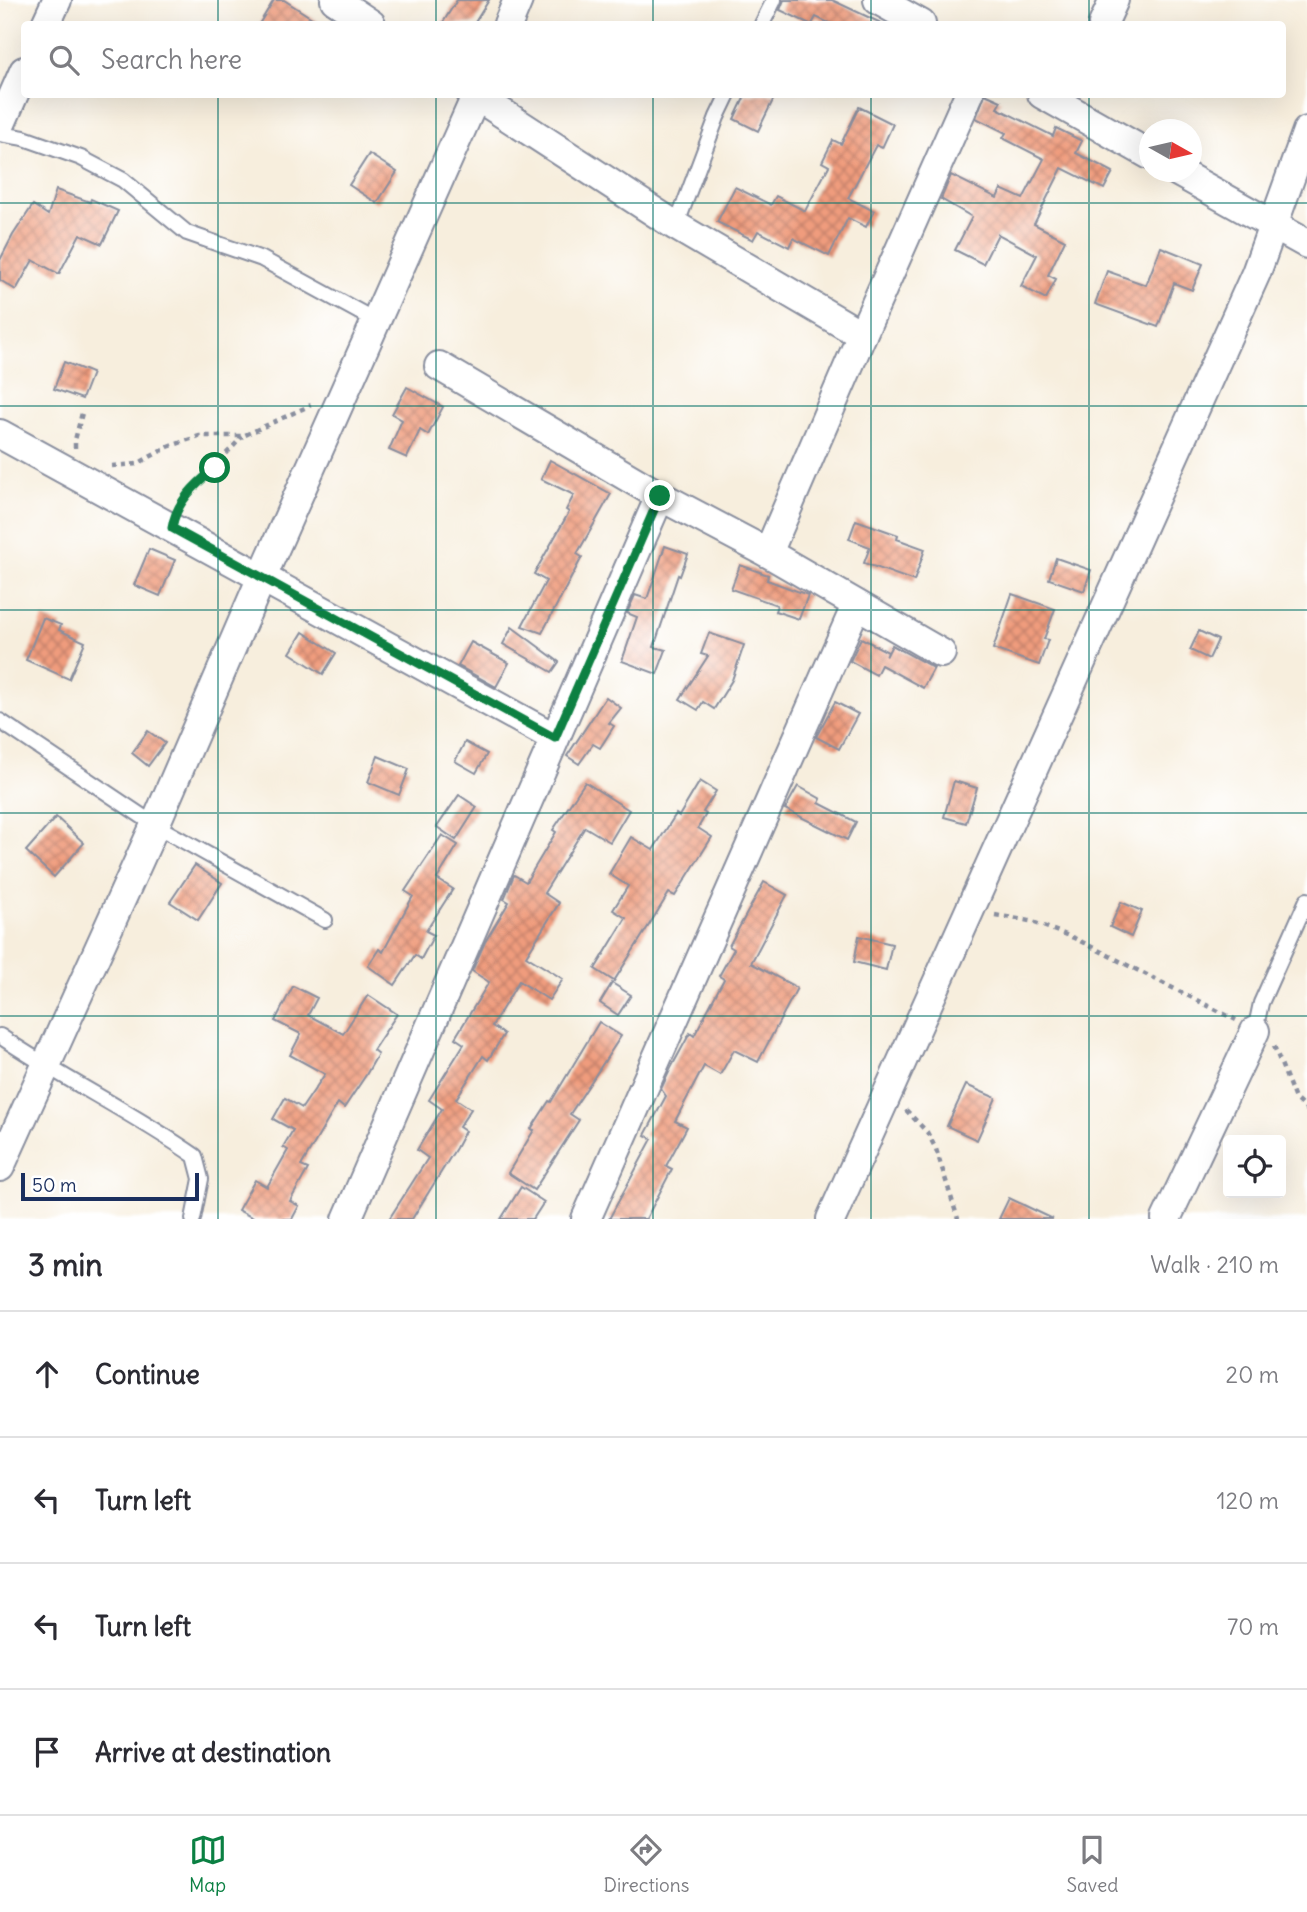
<!DOCTYPE html>
<html lang="en">
<head>
<meta charset="utf-8">
<style>
	:root { --surface:#fff; --page:#f2f2f3; --text:#2b2b33; --muted:#7c7c81; --line:#e1e1e2; --accent:#0b8043 }
	body { margin:0; font-family:Delius,sans-serif; background:var(--page); color:var(--text) }
	.controls { position:absolute; right:21px; bottom:21px; display:grid; overflow:hidden; border-radius:7px; box-shadow:0 7px 28px #0002 }
	.controls button { width:63px; height:63px; display:grid; place-items:center; padding:0; border:0; border-bottom:2px solid var(--line); background:var(--surface); color:var(--text); font:35px sans-serif }
	.compass { position:absolute; left:1139px; top:119px; width:63px; height:63px; border-radius:50%; background:var(--surface); box-shadow:0 7px 28px #0002; rotate:98deg }
	.scale { position:absolute; left:21px; bottom:18px; width:178px; box-sizing:border-box; padding-left:7px; border:4px solid #1b2f5e; border-top:0; font-size:19px; line-height:24px; white-space:nowrap; color:#1b2f5e; -webkit-text-stroke:5px #fff; paint-order:stroke }
	.stop { position:absolute; width:21px; height:21px; margin:-16px; border:5px solid #0b8043; border-radius:50%; background:#fff }
	.stop.end { background:#0b8043; border-color:#fff; box-shadow:0 2px 7px #0008 }
	.list { margin:0; padding:0; list-style:none }
	h2 { display:flex; justify-content:space-between; align-items:center; height:91px; margin:0; padding:0 28px; font-size:30px }
	h2 small { font-size:23px; font-weight:400; color:var(--muted) }
	.list li { display:grid; grid-template-columns:46px 1fr auto; gap:21px; align-items:center; box-sizing:border-box; height:126px; padding:0 28px; border-top:2px solid var(--line) }
	.list b { display:block; font-size:26px; white-space:nowrap }
	.list em { font-size:23px; font-style:normal; color:var(--muted) }
	.icon { flex:none; width:38px; height:38px; fill:none; stroke:currentColor; stroke-width:2; stroke-linecap:round; stroke-linejoin:round }
	.map { position:relative; flex:none; width:1307px; height:1219px; overflow:hidden }
	.search { position:absolute; background:var(--surface); box-shadow:0 7px 28px #0002; left:21px; right:21px; top:21px; height:77px; display:flex; align-items:center; gap:18px; box-sizing:border-box; padding:0 24px; border-radius:7px; color:var(--muted); font-size:26px }
	.sheet { height:595px; background:var(--surface) }
	nav { display:flex; justify-content:space-around; align-items:center; box-sizing:border-box; height:98px; border-top:2px solid var(--line); background:var(--surface); font-size:19px; color:var(--muted) }
	nav a { display:grid; justify-items:center; gap:4px }
	nav .on { color:var(--accent) }
	.map>svg:first-child { display:block }
	.building { fill:url(#building-cross-hatch) }
	.lines { fill:none; stroke-linecap:round; stroke-linejoin:round }
	.service-casing { stroke:#898e9e; stroke-width:18 }
	.minor-casing { stroke:#898e9e; stroke-width:32 }
	.path { stroke:#898e9e; stroke-width:4.5; stroke-dasharray:5 5; stroke-linecap:butt }
	.service { stroke:#fff; stroke-width:14 }
	.minor { stroke:#fff; stroke-width:28 }
	.route { stroke:#0b8043; stroke-width:9 }
	.grid { fill:none; stroke:#0f766e; stroke-width:2; stroke-opacity:0.55 }
</style>
</head>
<body>
<div class="map">
<svg width="1307" height="1219" viewBox="0 0 1307 1219">
	<defs>
		<pattern id="building-cross-hatch" width="8" height="8" patternUnits="userSpaceOnUse" patternTransform="scale(1.75)"><rect width="8" height="8" fill="#f09c7d"/><path d="M0 0l8 8M0 8l8-8" fill="none" stroke="#c2806a"/></pattern>
	</defs>
	<rect width="100%" height="100%" fill="#fff"/>
	<filter id="ink" filterUnits="userSpaceOnUse"><feTurbulence type="fractalNoise" baseFrequency=".0143" numOctaves="2"/><feDisplacementMap in="SourceGraphic" scale="14" xChannelSelector="R" yChannelSelector="G"/><feConvolveMatrix kernelMatrix="1 2 1 2 8 2 1 2 1" color-interpolation-filters="sRGB"/></filter>
	<filter id="wash" filterUnits="userSpaceOnUse"><feTurbulence type="fractalNoise" baseFrequency=".00686" numOctaves="4" result="noise"/><feDisplacementMap in="SourceGraphic" scale="28" xChannelSelector="R" yChannelSelector="G"/><feGaussianBlur stdDeviation="1.57" result="paint"/><feColorMatrix in="noise" values="0 0 0 0 0 0 0 0 0 0 0 0 0 0 0 0 0 1.4 0 .05"/><feComposite in="paint" operator="in"/></filter>
	<g filter="url(#wash)">
		<rect width="100%" height="100%" fill="#f7eedd"/>
		<g id="blocks">
			<g class="building">
				<polygon points="274,0 284,0 321,24 259,24"/>
				<polygon points="457,0 489,0 474,24 442,24"/>
				<polygon points="784,0 832,0 883,24 831,24 816,17 812,24 810,24 780,10"/>
				<polygon points="746,94 776,94 758,131 734,119"/>
				<polygon points="985,94 1001,101 997,108 1053,136 1056,128 1082,141 1076,153 1113,172 1104,189 1062,168 1034,224 1065,240 1048,275 1056,279 1046,299 1021,286 1037,255 998,234 983,264 955,250 972,217 941,199 951,175 997,198 1001,189 1023,199 1044,159 1003,138 1006,133 976,118"/>
				<polygon points="859,107 893,124 882,148 876,145 848,198 874,211 866,227 848,218 829,256 793,238 789,247 758,231 753,240 717,222 735,187 771,205 776,196 805,211 829,166 822,162 833,140 841,144"/>
				<polygon points="369,154 397,172 377,203 349,185"/>
				<polygon points="56,190 90,202 91,199 118,211 102,244 80,234 59,274 33,260 16,290 0,280 0,260 13,235 33,205 48,215"/>
				<polygon points="1161,247 1203,264 1192,290 1174,283 1158,327 1095,304 1107,271 1146,285"/>
				<polygon points="64,362 92,373 82,399 54,389"/>
				<polygon points="407,387 443,407 428,435 420,430 407,458 389,450 402,420 392,414"/>
				<polygon points="550,460 611,494 577,554 582,557 542,633 522,626 546,581 534,574 569,512 566,510 574,495 541,479"/>
				<polygon points="856,520 898,535 897,539 925,549 914,581 864,563 870,547 849,539"/>
				<polygon points="665,546 688,554 680,576 678,575 654,647 666,650 657,674 622,661 637,617 627,613 635,595 647,599"/>
				<polygon points="149,549 175,560 160,596 134,585"/>
				<polygon points="1056,558 1091,570 1084,591 1049,579"/>
				<polygon points="740,565 768,575 767,580 808,595 799,619 775,611 777,605 731,589"/>
				<polygon points="1012,594 1055,609 1044,639 1048,640 1039,665 993,649"/>
				<polygon points="43,618 61,625 59,630 85,642 69,679 26,660"/>
				<polygon points="512,627 559,662 552,672 503,644"/>
				<polygon points="1199,631 1218,640 1209,659 1190,650"/>
				<polygon points="303,632 336,653 323,674 290,653"/>
				<polygon points="709,633 744,645 732,680 714,709 703,702 698,710 680,699 708,656 701,654"/>
				<polygon points="861,638 888,652 886,657 892,645 934,668 923,688 881,665 876,675 850,661"/>
				<polygon points="471,642 509,663 496,687 458,666"/>
				<polygon points="606,697 621,708 609,723 614,726 600,748 593,744 579,764 567,756"/>
				<polygon points="835,702 858,714 839,749 816,737"/>
				<polygon points="148,731 165,743 148,766 132,753"/>
				<polygon points="465,742 487,754 476,773 455,761"/>
				<polygon points="378,756 409,769 399,795 368,782"/>
				<polygon points="700,781 716,791 703,812 706,814 698,828 712,837 675,896 669,893 614,981 595,969 626,918 613,910 628,886 609,874 631,837 653,850 676,814 679,816"/>
				<polygon points="954,781 977,788 966,823 944,817"/>
				<polygon points="585,782 629,810 610,842 585,827 544,893 559,903 526,956 563,979 549,1000 519,981 492,1026 504,1034 488,1060 483,1056 456,1099 471,1109 459,1127 465,1131 456,1148 412,1219 389,1219 428,1158 417,1150 442,1109 429,1100 464,1044 455,1038 489,982 472,971 485,942 509,902 504,899 514,875 526,882 556,832 553,830"/>
				<polygon points="798,786 821,799 819,803 856,822 847,840 785,809"/>
				<polygon points="459,795 477,807 456,840 437,827"/>
				<polygon points="56,817 84,843 54,877 26,851"/>
				<polygon points="442,835 458,845 437,879 453,889 426,931 434,935 421,959 415,955 395,985 368,966 379,949 383,952 413,896 405,891"/>
				<polygon points="195,865 222,883 198,920 170,902"/>
				<polygon points="764,882 787,895 751,963 797,988 758,1062 734,1050 720,1075 704,1066 675,1121 687,1127 666,1166 672,1169 646,1219 609,1219 652,1139 645,1135 666,1096 661,1089 671,1068 690,1033 694,1036 724,979 719,976 734,949 729,946"/>
				<polygon points="1121,902 1142,911 1131,937 1110,927"/>
				<polygon points="859,936 892,944 886,970 854,962"/>
				<polygon points="612,983 631,995 618,1015 600,1003"/>
				<polygon points="293,986 317,998 308,1015 343,1034 368,995 397,1014 373,1050 378,1054 366,1075 344,1108 338,1103 301,1166 308,1169 290,1201 299,1206 292,1219 255,1219 238,1210 255,1180 267,1187 288,1150 283,1147 293,1130 273,1119 285,1098 302,1108 325,1074 290,1055 301,1034 275,1021"/>
				<polygon points="599,1022 621,1036 570,1114 579,1120 534,1190 508,1173 534,1130 531,1129 549,1101 551,1102"/>
				<polygon points="966,1085 996,1098 977,1140 947,1126"/>
				<polygon points="521,1187 544,1202 533,1219 501,1219"/>
				<polygon points="1009,1198 1053,1219 999,1219"/>
			</g>
		</g>
	</g>
	<g filter="url(#ink)">
		<use href="#blocks" fill-opacity="0" stroke="#898e9e" stroke-width="2"/>
		<g class="lines">
			<defs>
				<g id="service">
					<polyline points="762,24 774,0"/>
					<polyline points="0,134 24,138 81,158 123,180 187,233 262,259 376,321"/>
					<polyline points="676,226 717,117 728,94"/>
					<polyline points="0,721 155,825 325,920"/>
					<polyline points="1255,1031 1261,1003 1307,900"/>
					<path d="M 0,1036 C 63,1079 132,1112 195,1156 L 201,1179 L 193,1219"/>
				</g>
				<g id="minor">
					<polyline points="335,0 371,24"/>
					<polyline points="878,0 921,24"/>
					<polyline points="46,24 57,0"/>
					<polyline points="508,24 518,0"/>
					<polyline points="1103,24 1114,0"/>
					<polyline points="473,94 676,226 862,335"/>
					<polyline points="1042,94 1150,155"/>
					<polyline points="0,126 24,71"/>
					<polyline points="1178,172 1307,244"/>
					<polyline points="439,366 660,496 768,553 941,653"/>
					<polyline points="0,434 555,738"/>
					<polyline points="768,553 862,335 969,94"/>
					<polyline points="0,1167 155,825 262,577 477,94"/>
					<polyline points="347,1219 660,496"/>
					<polyline points="586,1219 856,606"/>
					<polyline points="831,1219 1256,273 1307,131"/>
					<polyline points="1166,1219 1255,1031"/>
				</g>
			</defs>
			<use href="#service" class="service-casing"/>
			<use href="#minor" class="minor-casing"/>
			<g class="path">
				<polyline points="75,448 75,440 82,413"/>
				<polyline points="112,466 137,464 168,447 199,436 243,436 311,405"/>
				<path d="M 180,506 C 198,481 221,460 242,437"/>
				<polyline points="995,915 1030,921 1074,938 1236,1020"/>
				<polyline points="1274,1046 1295,1099 1307,1110"/>
				<polyline points="906,1110 927,1132 936,1149 958,1219"/>
			</g>
			<use href="#service" class="service"/>
			<use href="#minor" class="minor"/>
		</g>
	</g>
	<g class="lines" filter="url(#ink)">
		<path class="route" d="M 215,468 C 195,485 176,502 172,528 L 555,738 L 660,496"/>
	</g>
	<path class="grid" d="M 218,0 L 218,24M 436,0 L 436,24M 653,0 L 653,24M 871,0 L 871,24M 1089,0 L 1089,24M 218,94 L 218,1219M 436,94 L 436,1219M 653,94 L 653,1219M 871,94 L 871,1219M 1089,94 L 1089,1219M 0,203 L 1307,203M 0,406 L 1307,406M 0,610 L 1307,610M 0,813 L 1307,813M 0,1016 L 1307,1016"/>
</svg>
<div class="controls">
<button><svg class="icon" aria-label="locate" viewBox="0 0 24 24"><circle cx="12" cy="12" r="6"/><path d="M12 2v4M12 18v4M2 12h4M18 12h4"/></svg></button>
</div>
<svg class="compass" viewBox="-18 -18 36 36"><path d="M0-13l5 13h-10z" fill="#e53935"/><path d="M0 13l5-13h-10z" fill="#7c7c81"/></svg>
<div class="scale">50 m</div>
<div class="stop" style="left:215px;top:468px"></div>
<div class="stop end" style="left:660px;top:496px"></div>
<div class="search"><svg class="icon" aria-label="search" viewBox="0 0 24 24"><circle cx="10" cy="10" r="6"/><path d="M15 15l6 6"/></svg>Search here</div>
</div>
<section class="sheet">
<h2>3 min<small>Walk · 210 m</small></h2>
<ul class="list">
<li><svg class="icon" aria-label="ahead" viewBox="0 0 24 24"><path d="M12 20V5M6 11l6-6 6 6"/></svg><div><b>Continue</b></div><em>20 m</em></li>
<li><svg class="icon" aria-label="left" viewBox="0 0 24 24"><path d="M17 20v-9H6M10 6l-5 5 5 5"/></svg><div><b>Turn left</b></div><em>120 m</em></li>
<li><svg class="icon" aria-label="left" viewBox="0 0 24 24"><path d="M17 20v-9H6M10 6l-5 5 5 5"/></svg><div><b>Turn left</b></div><em>70 m</em></li>
<li><svg class="icon" aria-label="arrive" viewBox="0 0 24 24"><path d="M6 21V4h12l-3 4 3 4H6"/></svg><div><b>Arrive at destination</b></div></li>
</ul>
</section>
<nav>
<a class="on"><svg class="icon" aria-label="map" viewBox="0 0 24 24"><path d="M3 6l6-2 6 2 6-2v14l-6 2-6-2-6 2zM9 4v14M15 6v14"/></svg>Map</a>
<a><svg class="icon" aria-label="directions" viewBox="0 0 24 24"><path d="M12 3l9 9-9 9-9-9zM9 14v-3h6M13 9l2 2-2 2"/></svg>Directions</a>
<a><svg class="icon" aria-label="saved" viewBox="0 0 24 24"><path d="M7 4h10v16l-5-4-5 4z"/></svg>Saved</a>
</nav>
</body>
</html>
